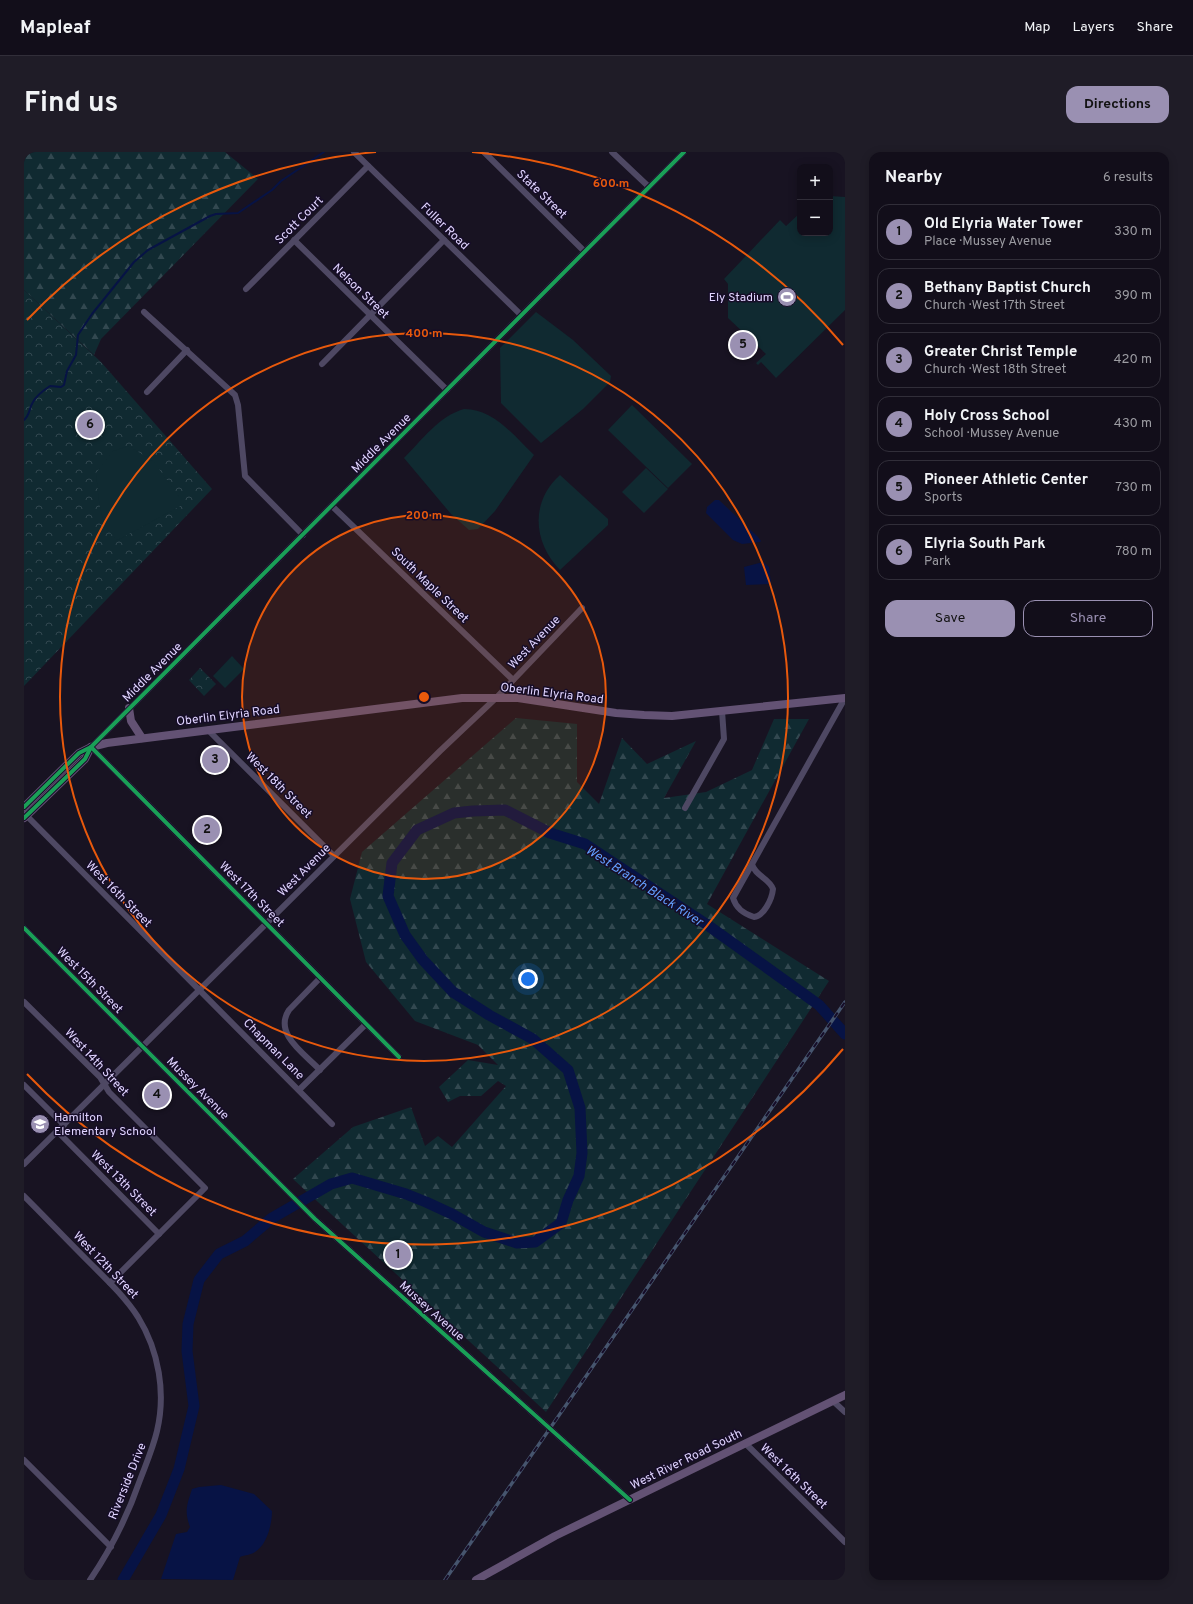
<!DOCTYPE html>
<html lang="en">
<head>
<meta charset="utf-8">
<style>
	:root { --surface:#120e1a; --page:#1f1c27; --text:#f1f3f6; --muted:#9c9ca2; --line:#312e39; --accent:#9a90b2 }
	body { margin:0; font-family:Overpass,sans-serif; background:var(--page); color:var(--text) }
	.controls { position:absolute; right:12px; top:12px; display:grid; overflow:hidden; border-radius:8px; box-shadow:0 2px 10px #0003 }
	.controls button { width:36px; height:36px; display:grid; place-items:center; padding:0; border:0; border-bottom:1px solid var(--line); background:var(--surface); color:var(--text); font:20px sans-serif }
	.you { position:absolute; left:504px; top:827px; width:14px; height:14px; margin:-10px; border:3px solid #fff; border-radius:50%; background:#1a73e8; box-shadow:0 0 0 6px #1a73e833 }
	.badge { display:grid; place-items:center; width:26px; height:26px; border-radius:50%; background:var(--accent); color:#111; font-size:13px; font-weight:700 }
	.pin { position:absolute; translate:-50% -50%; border:2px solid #fff; box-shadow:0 1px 4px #0006 }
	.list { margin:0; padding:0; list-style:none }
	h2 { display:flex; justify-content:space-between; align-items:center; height:52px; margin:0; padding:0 16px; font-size:17px }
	h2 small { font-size:13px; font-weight:400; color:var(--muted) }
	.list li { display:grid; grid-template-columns:26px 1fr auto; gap:12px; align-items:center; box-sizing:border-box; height:56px; margin:0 8px 8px; padding:0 8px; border:1px solid var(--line); border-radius:12px }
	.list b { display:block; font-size:15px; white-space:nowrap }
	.list p { margin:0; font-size:13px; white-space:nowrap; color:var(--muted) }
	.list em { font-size:13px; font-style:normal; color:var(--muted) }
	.actions { display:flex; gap:8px; padding:12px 16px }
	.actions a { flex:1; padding:9px 0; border:1px solid var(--accent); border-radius:12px; text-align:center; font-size:14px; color:var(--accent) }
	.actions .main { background:var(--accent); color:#111 }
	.map { position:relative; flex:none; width:821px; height:1428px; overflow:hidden; border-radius:12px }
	header { display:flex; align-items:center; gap:24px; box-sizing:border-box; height:56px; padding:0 20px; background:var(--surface); border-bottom:1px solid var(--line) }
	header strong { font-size:19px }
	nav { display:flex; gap:22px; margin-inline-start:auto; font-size:14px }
	.intro { display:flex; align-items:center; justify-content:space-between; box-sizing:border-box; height:96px; padding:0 24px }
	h1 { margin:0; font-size:28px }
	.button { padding:10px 18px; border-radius:12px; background:var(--accent); color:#111; font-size:14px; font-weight:700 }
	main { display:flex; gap:24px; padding:0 24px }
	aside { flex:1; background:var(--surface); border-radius:12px; box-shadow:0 2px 10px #0003 }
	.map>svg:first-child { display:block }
	.forest { fill:url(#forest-firs) }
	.park { fill:url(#park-crowns) }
	.pitch { fill:#102a31 }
	.water { fill:#071345 }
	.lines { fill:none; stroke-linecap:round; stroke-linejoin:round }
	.stream { stroke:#071345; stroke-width:2 }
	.river { stroke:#071345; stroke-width:11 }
	.minor { stroke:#4e4863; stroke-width:6 }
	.major { stroke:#635274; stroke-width:8 }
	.rail-casing { stroke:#46556e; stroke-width:3.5 }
	.rail { stroke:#160d28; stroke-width:2; stroke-dasharray:6; stroke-linecap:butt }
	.cycleway-casing { stroke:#160d28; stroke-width:6 }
	.cycleway { stroke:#1a9f57; stroke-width:4 }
	.ring { fill:none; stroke:#e8590c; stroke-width:2 }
	.labels { text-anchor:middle; stroke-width:3; stroke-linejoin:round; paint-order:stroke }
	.street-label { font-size:12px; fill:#e0d4ff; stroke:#160d28 }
	.poi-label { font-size:12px; fill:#e0d4ff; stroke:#160d28; text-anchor:end }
	.water-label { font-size:13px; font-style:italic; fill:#629eff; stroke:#160d28 }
	.centre { fill:#e8590c; stroke:#160d28; stroke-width:2 }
	.ring-label { font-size:12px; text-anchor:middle; font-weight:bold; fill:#e8590c; stroke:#160d28; stroke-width:3; stroke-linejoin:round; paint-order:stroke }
</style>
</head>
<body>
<header>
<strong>Mapleaf</strong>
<nav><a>Map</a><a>Layers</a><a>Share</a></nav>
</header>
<div class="intro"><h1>Find us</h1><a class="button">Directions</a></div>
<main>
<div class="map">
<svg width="821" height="1428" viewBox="0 0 821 1428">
	<defs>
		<pattern id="forest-firs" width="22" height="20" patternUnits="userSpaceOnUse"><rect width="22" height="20" fill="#102a31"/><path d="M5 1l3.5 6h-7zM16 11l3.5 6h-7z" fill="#324850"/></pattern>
		<pattern id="park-crowns" width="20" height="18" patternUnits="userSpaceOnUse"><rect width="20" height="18" fill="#102a31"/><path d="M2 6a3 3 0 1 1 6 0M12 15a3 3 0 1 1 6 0" fill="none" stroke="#324850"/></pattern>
	</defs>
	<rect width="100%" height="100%" fill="#181322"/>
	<g class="forest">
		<polygon points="0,0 201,0 234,27 77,187 70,203 0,138"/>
		<polygon points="492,566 553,572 553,630 575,652 598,586 623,612 672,589 640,646 682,640 728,618 750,567 785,567 683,752 805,829 522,1260 269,1027 329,975 387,955 401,994 414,984 428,995 482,934 474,929 457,944 436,944 424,950 415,935 444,908 474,913 454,893 391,869 342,810 326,747 338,700"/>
	</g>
	<g class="park">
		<polygon points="0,138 77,210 188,337 0,534"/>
		<polygon points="176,516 192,532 180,544 165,528"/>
	</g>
	<g class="pitch">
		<polygon points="806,44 821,45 821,158 752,226 737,210 734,213 732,211 742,202 704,166 704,132 700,127 756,68 762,74 776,61 776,81 806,81"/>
		<polygon points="512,160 549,188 587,224 586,230 559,257 517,291 477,251 476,196"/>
		<polygon points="608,253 668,312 644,336 584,278"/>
		<path d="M 440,257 C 470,257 490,284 510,303 L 471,359 L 454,377 L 445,378 L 427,362 L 380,306 C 398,288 415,264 440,257 Z"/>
		<path d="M 105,294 L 130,310 L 160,352 L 94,388 C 74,375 75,343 72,321 L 89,299 Z"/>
		<polygon points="622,316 644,337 620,361 598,340"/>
		<path d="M 536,323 L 584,367 L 584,373 L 536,418 C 509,390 506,350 536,323 Z"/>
		<polygon points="208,504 220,517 201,536 189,524"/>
	</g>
	<g class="water">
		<polygon points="691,348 695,348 734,385 737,389 736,390 718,392 709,388 682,361 683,355"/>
		<polygon points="739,410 745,415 747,431 745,432 722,433 720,415"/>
		<path d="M 197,1333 L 230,1342 L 248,1359 C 248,1372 243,1393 231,1400 C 227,1403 221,1403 216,1405 L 209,1428 L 137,1427 L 152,1382 L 163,1380 L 166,1375 C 160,1359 163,1353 168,1337 L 175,1335 Z"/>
	</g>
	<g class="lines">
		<path class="stream" d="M 0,268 C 6,263 5,256 9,250 C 12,244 20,238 26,234 L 37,235 L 40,233 L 43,219 L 52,203 L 54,183 L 68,162 L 110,110 L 124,98 L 186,64 L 192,62 L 214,61 L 248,38 L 257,29 L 300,0"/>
		<polyline class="river" points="99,1428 137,1363 155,1317 170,1254 163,1199 164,1172 175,1128 195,1102 221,1089 248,1066 307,1032 328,1026 382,1042 402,1050 428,1062 460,1080 493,1091 511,1090 537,1071 544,1048 555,1024 558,1001 556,956 544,918 509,887 465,863 429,840 399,808 381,783 364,744 368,711 393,678 430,661 449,659 481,658 526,681 561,692 682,772 795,853 821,882"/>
		<g class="minor">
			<polyline points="330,0 497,163"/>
			<polyline points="460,0 560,99"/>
			<polyline points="588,0 625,35"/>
			<polyline points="270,88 423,238"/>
			<polyline points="222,137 344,14"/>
			<polyline points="120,160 211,243 214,253 221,324 279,383"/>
			<polyline points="298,212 420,88"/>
			<polyline points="123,240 163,198"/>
			<polyline points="308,354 489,528"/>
			<polyline points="184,578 310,704"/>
			<polyline points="661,656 700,587 698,559"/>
			<polyline points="0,661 308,972"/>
			<path d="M 728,712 C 731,724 745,726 749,737 C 748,747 740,764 730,765 C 720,762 712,756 709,746 L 821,546"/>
			<polyline points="0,776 291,1067 606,1348"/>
			<path d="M 296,826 L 265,858 C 249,882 281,902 296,918"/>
			<polyline points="0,850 76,925 85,940 181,1036 86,1131"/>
			<polyline points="375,905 67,595 660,0"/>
			<polyline points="0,933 40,973"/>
			<polyline points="275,938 342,872"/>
			<polyline points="33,979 135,1082"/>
			<polyline points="0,1012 416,599 473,545 558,456"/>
			<path d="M 0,1044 C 22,1066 44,1089 66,1111 C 83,1128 101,1145 114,1165 C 135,1199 142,1241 133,1279 C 129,1296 122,1312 116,1328 C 104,1363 87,1397 66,1428"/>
			<polyline points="809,1249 821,1260"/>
			<polyline points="721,1291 821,1390"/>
			<polyline points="0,1308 87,1395"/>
		</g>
		<g class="major">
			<polyline points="105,556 107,569 118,586"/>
			<polyline points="0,655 55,601 67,595 83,591 438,546 494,546 592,561 620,563 648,564 821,546"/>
			<polyline points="0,666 61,607 67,595"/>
			<polyline points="452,1428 531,1384 821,1243"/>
		</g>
		<defs>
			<polyline id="rail" points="421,1428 821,850"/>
		</defs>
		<use href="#rail" class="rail-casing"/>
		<use href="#rail" class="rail"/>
		<defs>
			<g id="cycleway">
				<polyline points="67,595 375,905"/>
				<polyline points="0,655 55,601 67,595 660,0"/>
				<polyline points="0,666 61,607 67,595"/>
				<polyline points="0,776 291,1067 606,1348"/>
			</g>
		</defs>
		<use href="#cycleway" class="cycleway-casing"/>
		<use href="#cycleway" class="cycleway"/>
	</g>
	<circle cx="400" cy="545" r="182" fill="#e8590c" fill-opacity=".12"/>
	<g class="ring">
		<circle cx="400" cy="545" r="182"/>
		<circle cx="400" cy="545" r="364"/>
		<path d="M819 897A547 547 0 0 1 3 922M3 168A547 547 0 0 1 352 0M448 0A547 547 0 0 1 819 193"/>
	</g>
	<defs>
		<symbol id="stadium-disc" viewBox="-11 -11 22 22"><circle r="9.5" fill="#9a90b2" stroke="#160d28"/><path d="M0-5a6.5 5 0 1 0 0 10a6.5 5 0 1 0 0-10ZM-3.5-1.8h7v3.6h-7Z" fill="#fff"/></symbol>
		<symbol id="school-disc" viewBox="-11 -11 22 22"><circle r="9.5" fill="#9a90b2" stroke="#160d28"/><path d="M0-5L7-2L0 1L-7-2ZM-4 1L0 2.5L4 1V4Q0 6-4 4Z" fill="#fff"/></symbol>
	</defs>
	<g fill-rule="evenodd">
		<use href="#stadium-disc" x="752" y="134" width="22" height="22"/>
		<use href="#school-disc" x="5" y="961" width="22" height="22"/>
	</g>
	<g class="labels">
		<g class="street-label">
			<text transform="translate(518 42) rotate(44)" y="4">State Street</text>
			<text transform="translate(275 68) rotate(-45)" y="4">Scott Court</text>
			<text transform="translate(421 74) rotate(44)" y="4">Fuller Road</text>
			<text transform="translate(337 139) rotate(44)" y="4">Nelson Street</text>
			<text transform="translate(357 291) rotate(-45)" y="4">Middle Avenue</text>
			<text transform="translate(406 433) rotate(44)" y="4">South Maple Street</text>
			<text transform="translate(510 490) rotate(-46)" y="4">West Avenue</text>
			<text transform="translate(128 520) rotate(-45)" y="4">Middle Avenue</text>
			<text transform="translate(528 541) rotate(7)" y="4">Oberlin Elyria Road</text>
			<text transform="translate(204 563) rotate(-7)" y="4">Oberlin Elyria Road</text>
			<text transform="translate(255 633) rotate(45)" y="4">West 18th Street</text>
			<text transform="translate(280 718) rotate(-45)" y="4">West Avenue</text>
			<text transform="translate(95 742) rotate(45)" y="4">West 16th Street</text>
			<text transform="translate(228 742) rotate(45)" y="4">West 17th Street</text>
			<text transform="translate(66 828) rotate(45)" y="4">West 15th Street</text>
			<text transform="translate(250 897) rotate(45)" y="4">Chapman Lane</text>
			<text transform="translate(73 910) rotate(47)" y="4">West 14th Street</text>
			<text transform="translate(174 936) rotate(45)" y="4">Mussey Avenue</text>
			<text transform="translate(100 1031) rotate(45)" y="4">West 13th Street</text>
			<text transform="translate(82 1113) rotate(46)" y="4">West 12th Street</text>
			<text transform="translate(408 1159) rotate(42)" y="4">Mussey Avenue</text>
			<text transform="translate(662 1307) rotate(-26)" y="4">West River Road South</text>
			<text transform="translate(770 1324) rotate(44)" y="4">West 16th Street</text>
			<text transform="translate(103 1329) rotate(-68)" y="4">Riverside Drive</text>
		</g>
		<g class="poi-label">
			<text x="749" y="149">Ely Stadium</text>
			<text x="30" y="969" text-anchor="start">Hamilton<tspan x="30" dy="14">Elementary School</tspan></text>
		</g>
		<g class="water-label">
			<text transform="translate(621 733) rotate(33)" y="5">West Branch Black River</text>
		</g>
	</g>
	<circle cx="400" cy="545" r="6" class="centre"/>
	<g class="ring-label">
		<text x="587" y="35">600 m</text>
		<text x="400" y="185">400 m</text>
		<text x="400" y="367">200 m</text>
	</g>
</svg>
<div class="controls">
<button>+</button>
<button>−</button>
</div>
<div class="you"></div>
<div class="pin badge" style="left:374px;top:1103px">1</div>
<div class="pin badge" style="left:183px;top:678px">2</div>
<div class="pin badge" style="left:191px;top:608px">3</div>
<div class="pin badge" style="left:133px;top:943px">4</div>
<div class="pin badge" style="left:719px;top:193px">5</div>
<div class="pin badge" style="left:66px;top:273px">6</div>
</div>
<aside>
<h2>Nearby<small>6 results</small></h2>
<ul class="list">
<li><span class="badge">1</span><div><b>Old Elyria Water Tower</b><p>Place · Mussey Avenue</p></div><em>330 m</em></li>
<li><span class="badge">2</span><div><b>Bethany Baptist Church</b><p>Church · West 17th Street</p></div><em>390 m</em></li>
<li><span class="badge">3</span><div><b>Greater Christ Temple</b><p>Church · West 18th Street</p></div><em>420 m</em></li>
<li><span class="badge">4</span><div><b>Holy Cross School</b><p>School · Mussey Avenue</p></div><em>430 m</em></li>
<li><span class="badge">5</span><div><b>Pioneer Athletic Center</b><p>Sports</p></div><em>730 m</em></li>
<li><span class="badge">6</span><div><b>Elyria South Park</b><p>Park</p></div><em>780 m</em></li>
</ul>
<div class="actions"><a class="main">Save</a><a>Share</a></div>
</aside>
</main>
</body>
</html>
